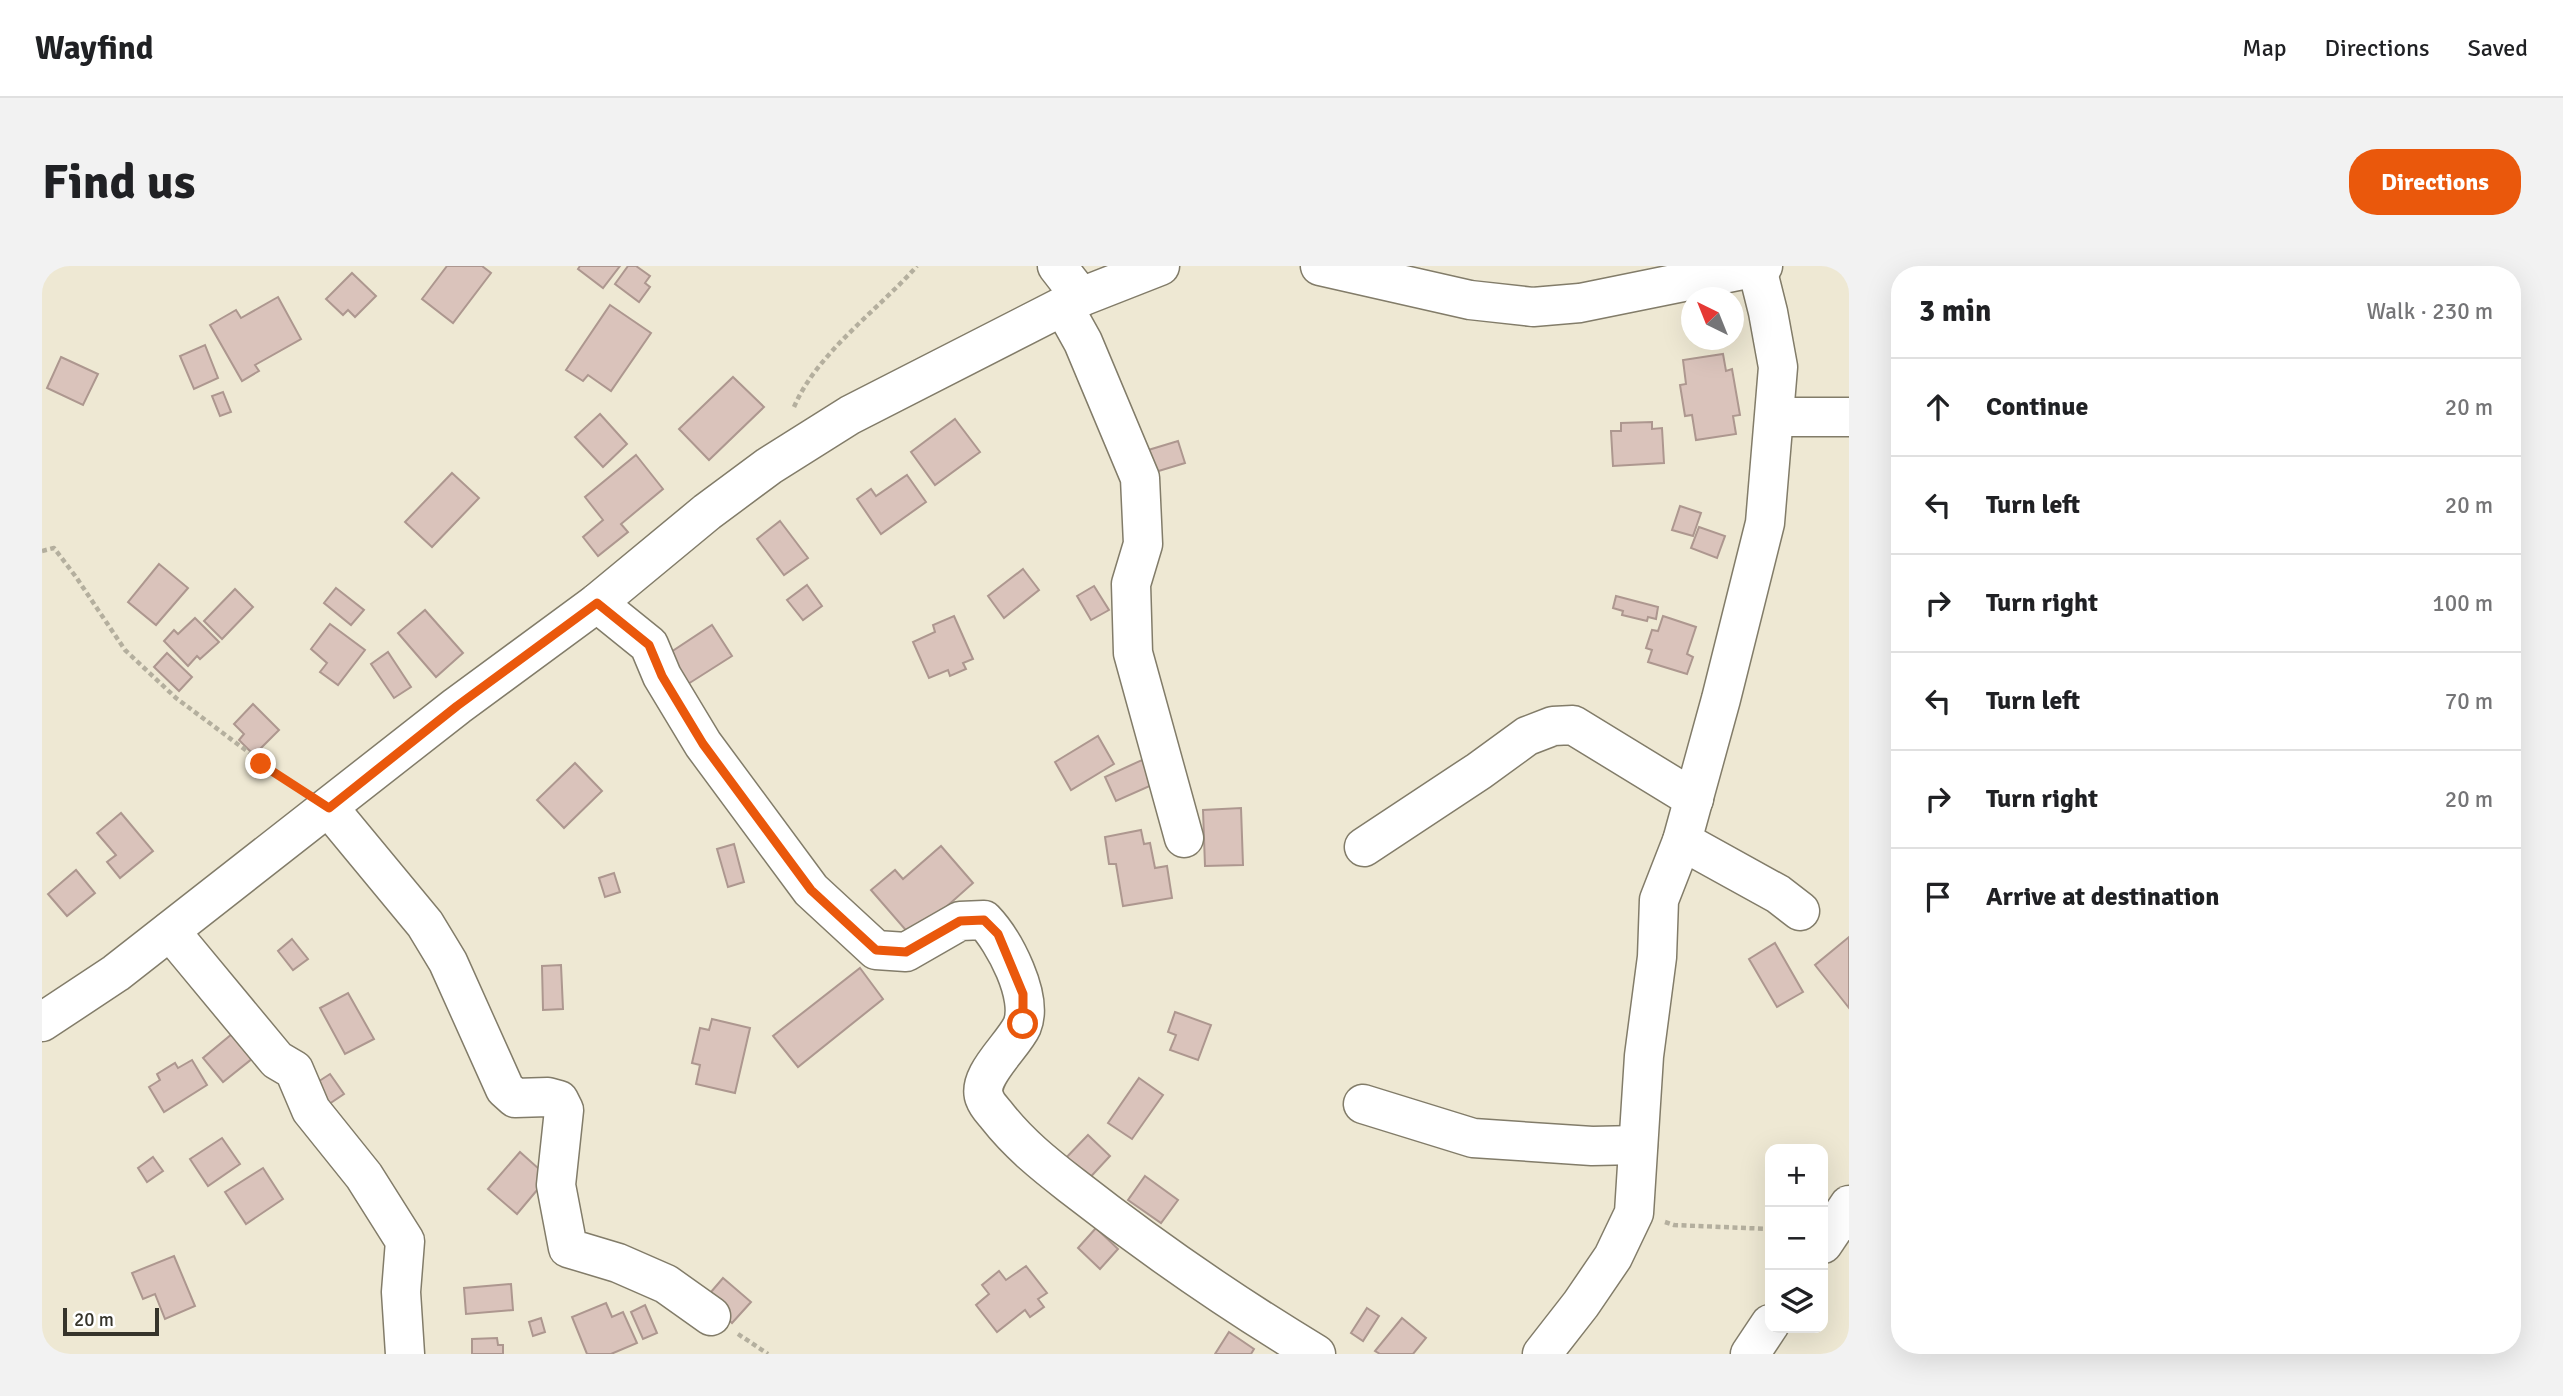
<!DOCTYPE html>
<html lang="en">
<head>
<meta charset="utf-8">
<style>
	:root { --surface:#fff; --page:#f2f2f2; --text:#202124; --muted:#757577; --line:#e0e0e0; --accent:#ea580c }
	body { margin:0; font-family:Signika,sans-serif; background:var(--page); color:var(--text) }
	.controls { position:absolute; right:21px; bottom:21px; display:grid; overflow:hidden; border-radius:14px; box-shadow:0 7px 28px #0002 }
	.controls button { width:63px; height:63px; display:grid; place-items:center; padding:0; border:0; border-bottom:2px solid var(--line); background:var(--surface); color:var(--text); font:35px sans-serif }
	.compass { position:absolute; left:1639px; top:21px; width:63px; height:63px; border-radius:50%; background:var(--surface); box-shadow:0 7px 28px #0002; rotate:317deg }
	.scale { position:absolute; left:21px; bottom:18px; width:96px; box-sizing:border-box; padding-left:7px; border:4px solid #36342b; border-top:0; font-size:19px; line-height:24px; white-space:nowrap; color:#36342b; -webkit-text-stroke:5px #fff; paint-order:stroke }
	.stop { position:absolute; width:21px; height:21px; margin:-16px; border:5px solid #ea580c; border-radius:50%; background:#fff }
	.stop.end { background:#ea580c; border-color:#fff; box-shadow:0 2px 7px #0008 }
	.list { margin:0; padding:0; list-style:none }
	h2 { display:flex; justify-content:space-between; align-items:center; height:91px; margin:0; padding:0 28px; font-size:30px }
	h2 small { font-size:23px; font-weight:400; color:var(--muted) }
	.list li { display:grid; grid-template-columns:46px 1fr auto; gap:21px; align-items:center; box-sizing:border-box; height:98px; padding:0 28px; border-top:2px solid var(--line) }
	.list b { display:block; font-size:26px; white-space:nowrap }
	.list em { font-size:23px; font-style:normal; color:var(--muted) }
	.icon { flex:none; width:38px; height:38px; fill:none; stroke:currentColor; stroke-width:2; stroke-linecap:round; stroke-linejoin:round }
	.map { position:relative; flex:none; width:1807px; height:1088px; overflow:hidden; border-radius:28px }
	header { display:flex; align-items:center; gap:42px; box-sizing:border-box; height:98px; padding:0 35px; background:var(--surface); border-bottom:2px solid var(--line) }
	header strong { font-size:33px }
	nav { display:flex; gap:38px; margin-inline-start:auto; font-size:24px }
	.intro { display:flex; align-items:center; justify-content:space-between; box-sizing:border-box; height:168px; padding:0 42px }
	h1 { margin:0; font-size:49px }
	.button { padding:18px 32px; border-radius:28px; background:var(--accent); color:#fff; font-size:24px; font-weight:700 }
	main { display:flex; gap:42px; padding:0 42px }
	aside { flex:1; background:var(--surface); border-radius:28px; box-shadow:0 7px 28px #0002 }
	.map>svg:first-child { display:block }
	.building { fill:#dac3bb; stroke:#ad978f; stroke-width:2 }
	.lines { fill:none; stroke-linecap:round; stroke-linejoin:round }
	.minor-casing { stroke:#827c69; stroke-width:41 }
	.path { stroke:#b4af9e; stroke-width:4.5; stroke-dasharray:5 3.5; stroke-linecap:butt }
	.minor { stroke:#fff; stroke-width:38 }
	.route { stroke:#ea580c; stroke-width:9 }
</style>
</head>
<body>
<header>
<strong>Wayfind</strong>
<nav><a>Map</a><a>Directions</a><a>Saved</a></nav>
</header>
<div class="intro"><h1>Find us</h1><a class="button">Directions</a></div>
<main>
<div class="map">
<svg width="1807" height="1088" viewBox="0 0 1807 1088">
	<rect width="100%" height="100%" fill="#eee8d3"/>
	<g class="building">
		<polygon points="405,0 440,0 449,7 411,57 380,33"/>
		<polygon points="538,0 578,0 561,22 536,3"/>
		<polygon points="586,0 594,0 608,10 603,17 608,21 597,36 573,18"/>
		<polygon points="310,7 334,30 313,51 306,44 301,49 284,33"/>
		<polygon points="236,31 259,73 213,99 217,105 200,115 168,59 194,44 199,52"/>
		<polygon points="568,39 609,67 569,125 546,109 541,115 524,104"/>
		<polygon points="163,79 176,112 152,123 138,90"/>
		<polygon points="1681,88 1684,105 1690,103 1698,149 1691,150 1694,168 1654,174 1650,149 1643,150 1638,119 1644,118 1641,94"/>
		<polygon points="19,91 56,108 41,139 5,122"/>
		<polygon points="691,111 722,141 667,194 637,163"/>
		<polygon points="181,126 189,146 178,150 170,130"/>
		<polygon points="558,148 585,178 561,201 533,171"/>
		<polygon points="913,153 938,186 893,219 869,186"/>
		<polygon points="1610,156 1610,163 1620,162 1622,197 1571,200 1569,165 1579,165 1579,157"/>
		<polygon points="1136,175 1143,197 1110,207 1103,185"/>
		<polygon points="594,189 621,223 579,258 586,266 556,290 541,271 561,254 543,231"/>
		<polygon points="410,207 437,232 390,281 363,256"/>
		<polygon points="865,209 884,236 839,268 815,233 829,223 834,230"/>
		<polygon points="1638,240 1659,247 1651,270 1630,264"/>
		<polygon points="738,255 766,292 742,309 715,273"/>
		<polygon points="1657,261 1683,270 1675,292 1649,282"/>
		<polygon points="117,298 146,322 114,359 86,336"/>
		<polygon points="981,303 997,324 962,352 946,330"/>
		<polygon points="765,319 780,340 761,354 745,334"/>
		<polygon points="1052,320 1067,344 1049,354 1035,330"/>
		<polygon points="294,322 322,344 309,359 282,337"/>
		<polygon points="193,323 211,341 180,373 162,355"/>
		<polygon points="1574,330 1616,341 1614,353 1606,351 1605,355 1580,349 1581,345 1571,342"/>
		<polygon points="383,344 421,387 394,411 356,367"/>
		<polygon points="912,350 931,393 921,397 924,403 908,410 906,404 887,412 871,376 893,366 891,359"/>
		<polygon points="1621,350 1654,361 1645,388 1651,391 1645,408 1606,396 1610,384 1604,382 1610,364 1616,365"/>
		<polygon points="153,352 177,376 158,393 155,390 146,400 122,375 132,364 136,368"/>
		<polygon points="288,358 323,384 296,419 278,406 285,397 269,383"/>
		<polygon points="670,359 690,390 646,418 626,388"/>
		<polygon points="346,386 369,421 352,432 329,398"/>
		<polygon points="125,387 150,411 137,425 112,401"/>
		<polygon points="211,438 237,464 212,489 197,474 202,468 192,458"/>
		<polygon points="1056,470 1072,498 1029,524 1013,496"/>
		<polygon points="1100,494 1110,519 1074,535 1063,511"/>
		<polygon points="533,497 560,525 522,562 495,534"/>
		<polygon points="1199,542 1201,599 1163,600 1161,544"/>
		<polygon points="79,547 111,585 78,612 65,596 74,589 55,567"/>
		<polygon points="1099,564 1102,578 1108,577 1113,602 1125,600 1130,632 1081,640 1074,598 1067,598 1063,571"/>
		<polygon points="692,578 702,616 686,621 675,583"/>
		<polygon points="899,580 931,617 894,650 868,669 829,624 853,604 861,613"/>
		<polygon points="34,604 53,627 25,650 6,628"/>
		<polygon points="572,607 578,626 563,631 557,612"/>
		<polygon points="1807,671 1807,742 1773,699"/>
		<polygon points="250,673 266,693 251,704 236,685"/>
		<polygon points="1733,677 1761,726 1735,741 1707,693"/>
		<polygon points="519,699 521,743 501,744 500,700"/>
		<polygon points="818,702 841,733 756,801 731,770"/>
		<polygon points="306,727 332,773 303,788 278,742"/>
		<polygon points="1133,746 1169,759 1156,794 1128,784 1134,769 1126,766"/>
		<polygon points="670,753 708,762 693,827 654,818 658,799 650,797 658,762 667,764"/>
		<polygon points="196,763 216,788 181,816 161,792"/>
		<polygon points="150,794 165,819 122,846 107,821 118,814 115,808 133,797 136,802"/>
		<polygon points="288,808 302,828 278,844 265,823"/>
		<polygon points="1097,812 1121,829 1090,873 1066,857"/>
		<polygon points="1046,869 1068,890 1042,918 1020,896"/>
		<polygon points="180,872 198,898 166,920 148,893"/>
		<polygon points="478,886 506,911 475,948 446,923"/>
		<polygon points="111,891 121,905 105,916 96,902"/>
		<polygon points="221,902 241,933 204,958 183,926"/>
		<polygon points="1103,910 1136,934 1119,957 1086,934"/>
		<polygon points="1054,962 1076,983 1058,1003 1036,982"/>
		<polygon points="132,990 153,1040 123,1053 113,1028 101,1033 90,1007"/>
		<polygon points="984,1000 1005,1027 996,1033 1002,1041 988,1051 983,1044 955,1066 934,1039 947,1028 940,1019 957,1005 964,1014"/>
		<polygon points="681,1012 709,1036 690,1057 663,1033"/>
		<polygon points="469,1018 471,1044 424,1048 422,1022"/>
		<polygon points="564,1037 570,1051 581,1046 595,1077 569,1088 545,1088 530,1051"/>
		<polygon points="603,1039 615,1067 601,1073 589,1046"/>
		<polygon points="1325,1042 1337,1050 1321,1075 1309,1067"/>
		<polygon points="499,1052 503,1066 491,1070 487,1056"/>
		<polygon points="1360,1052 1384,1072 1371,1088 1338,1088 1333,1085"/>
		<polygon points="1187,1066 1212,1083 1209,1088 1173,1088"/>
		<polygon points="455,1072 456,1079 461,1079 461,1088 430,1088 430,1073"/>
	</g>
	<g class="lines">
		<defs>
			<g id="minor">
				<polyline points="1015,0 1039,31"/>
				<polyline points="1278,0 1428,34 1491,41 1538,37 1721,0"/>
				<polyline points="1021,40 1041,76 1098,212 1101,278 1089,318 1091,387 1142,572"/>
				<polyline points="1733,151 1807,151"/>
				<path d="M 555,337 L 607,379 L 620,410 L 661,478 L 769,624 L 834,684 L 864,686 L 918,655 L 942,654 C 962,675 992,731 980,760 C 971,780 933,811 943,833 C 945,839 951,845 955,850 C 977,878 1002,898 1029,919 C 1107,980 1189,1037 1274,1088"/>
				<polyline points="287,542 383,658 406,696 463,823 473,832 506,831 517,834 522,844 514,919 526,982 576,997 624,1018 669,1050"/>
				<polyline points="1640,575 1736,628 1758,645"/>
				<polyline points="1322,581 1437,505 1485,470 1511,460 1531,459 1652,533"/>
				<polyline points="128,665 235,794 252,804 269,844 322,910 363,975 359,1026 363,1088"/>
				<polyline points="0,756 74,707 415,440 555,337 665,246 727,200 808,149 1039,31 1118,0"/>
				<polyline points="1321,838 1431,872 1550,880 1596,879"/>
				<polyline points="1781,978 1807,939"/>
				<polyline points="1500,1088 1539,1038 1571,991 1592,947 1602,790 1615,691 1617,634 1640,575 1679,433 1723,257 1736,101 1726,46 1715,2"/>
				<polyline points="1708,1088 1728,1058"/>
			</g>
		</defs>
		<use href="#minor" class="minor-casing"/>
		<g class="path">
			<path d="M 752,141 C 775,87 836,44 875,0"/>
			<polyline points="0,285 12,282 34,311 83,384 134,432 253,521"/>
			<polyline points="1623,956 1632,959 1728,963"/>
			<polyline points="696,1068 726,1088"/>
		</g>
		<use href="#minor" class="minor"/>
	</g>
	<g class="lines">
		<polyline class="route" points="219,498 287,542 415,440 555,337 607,379 620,410 661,478 769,624 834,684 864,686 918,655 942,654 956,668 981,728 981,758"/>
	</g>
</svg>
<div class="controls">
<button>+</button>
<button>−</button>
<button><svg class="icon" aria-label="layers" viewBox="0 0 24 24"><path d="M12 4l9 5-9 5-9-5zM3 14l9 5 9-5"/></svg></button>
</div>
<svg class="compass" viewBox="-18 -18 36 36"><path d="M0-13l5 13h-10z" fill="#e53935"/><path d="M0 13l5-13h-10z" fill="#757577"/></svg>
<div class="scale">20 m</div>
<div class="stop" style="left:981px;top:758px"></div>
<div class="stop end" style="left:219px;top:498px"></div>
</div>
<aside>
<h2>3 min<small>Walk · 230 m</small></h2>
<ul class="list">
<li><svg class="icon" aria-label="ahead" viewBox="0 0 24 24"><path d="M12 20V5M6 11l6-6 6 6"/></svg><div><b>Continue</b></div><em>20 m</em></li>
<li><svg class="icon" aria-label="left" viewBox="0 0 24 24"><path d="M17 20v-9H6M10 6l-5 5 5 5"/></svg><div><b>Turn left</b></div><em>20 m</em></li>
<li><svg class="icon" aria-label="right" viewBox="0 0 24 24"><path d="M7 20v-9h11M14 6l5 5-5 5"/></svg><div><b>Turn right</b></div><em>100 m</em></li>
<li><svg class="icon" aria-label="left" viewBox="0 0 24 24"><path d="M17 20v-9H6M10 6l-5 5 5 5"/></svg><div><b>Turn left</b></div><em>70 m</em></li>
<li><svg class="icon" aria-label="right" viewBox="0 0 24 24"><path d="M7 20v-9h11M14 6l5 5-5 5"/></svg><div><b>Turn right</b></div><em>20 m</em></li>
<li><svg class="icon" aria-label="arrive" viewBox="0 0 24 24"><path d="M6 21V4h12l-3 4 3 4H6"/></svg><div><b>Arrive at destination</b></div></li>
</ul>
</aside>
</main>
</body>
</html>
